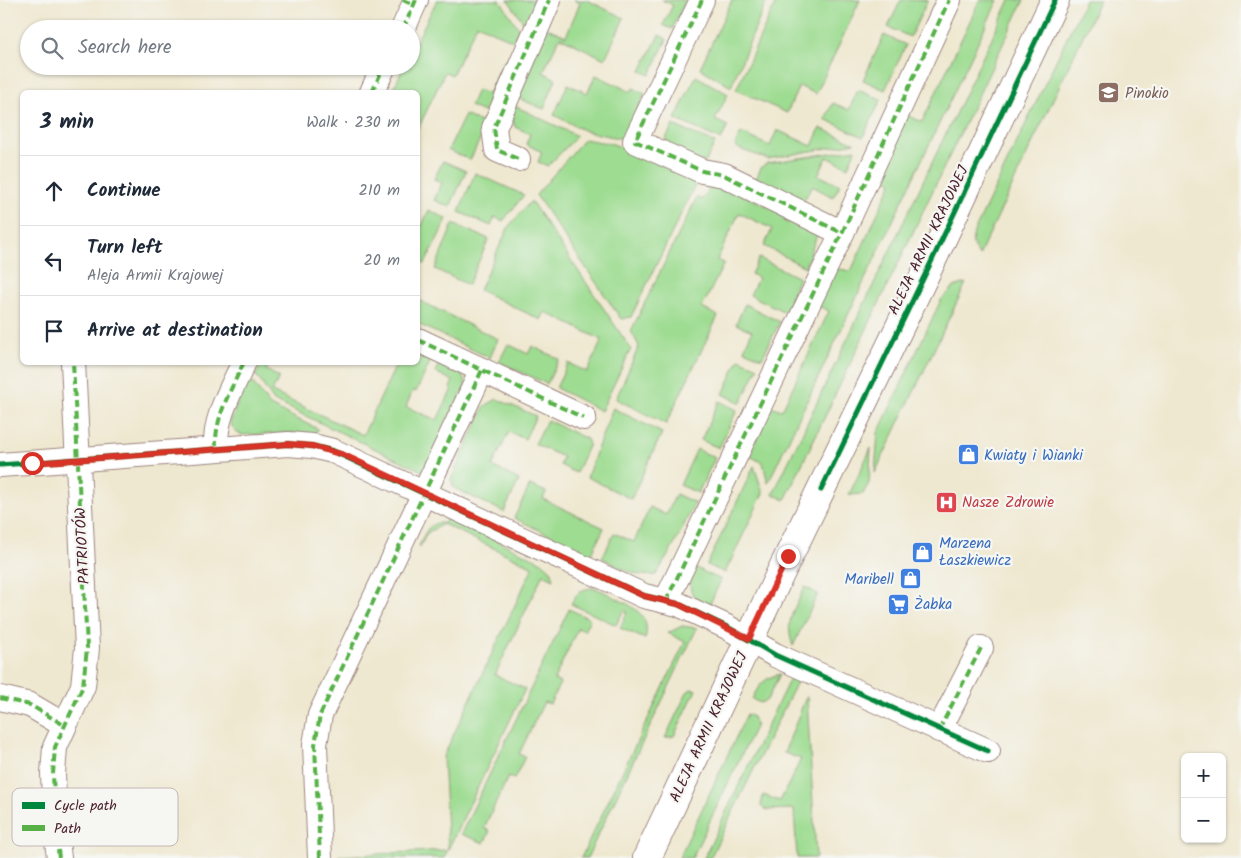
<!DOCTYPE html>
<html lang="en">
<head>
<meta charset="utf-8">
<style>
	:root { --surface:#fff; --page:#f6f6f7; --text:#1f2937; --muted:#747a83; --line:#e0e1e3 }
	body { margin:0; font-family:Kalam,sans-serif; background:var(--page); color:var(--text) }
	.controls { position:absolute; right:15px; bottom:15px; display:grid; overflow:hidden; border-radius:8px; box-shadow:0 1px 4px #0004 }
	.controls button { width:45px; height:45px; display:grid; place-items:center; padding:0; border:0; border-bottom:1px solid var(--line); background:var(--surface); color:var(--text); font:25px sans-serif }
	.stop { position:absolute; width:15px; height:15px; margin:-11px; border:4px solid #d93025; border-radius:50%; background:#fff }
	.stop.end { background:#d93025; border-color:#fff; box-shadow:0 1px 5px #0008 }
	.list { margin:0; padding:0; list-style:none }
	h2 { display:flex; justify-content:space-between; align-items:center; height:65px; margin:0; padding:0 20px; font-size:21px }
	h2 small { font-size:16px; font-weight:400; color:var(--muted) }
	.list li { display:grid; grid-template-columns:32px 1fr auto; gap:15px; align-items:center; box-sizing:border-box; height:70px; padding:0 20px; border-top:1px solid var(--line) }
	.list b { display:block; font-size:19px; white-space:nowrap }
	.list p { margin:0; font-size:16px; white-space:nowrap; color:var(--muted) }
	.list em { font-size:16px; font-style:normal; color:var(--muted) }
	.icon { flex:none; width:28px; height:28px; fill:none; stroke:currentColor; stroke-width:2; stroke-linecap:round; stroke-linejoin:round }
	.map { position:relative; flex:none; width:1241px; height:858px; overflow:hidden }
	.search { position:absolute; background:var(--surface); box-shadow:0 1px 4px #0004; left:20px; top:20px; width:400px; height:55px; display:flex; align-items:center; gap:12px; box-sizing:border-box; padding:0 18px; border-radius:28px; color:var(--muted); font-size:19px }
	.panel { position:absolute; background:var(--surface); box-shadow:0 1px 4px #0004; left:20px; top:90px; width:400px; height:275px; border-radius:8px }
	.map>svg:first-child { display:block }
	.green { fill:#9ddc91; stroke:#747e5e }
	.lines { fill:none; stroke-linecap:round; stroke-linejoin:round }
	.street-casing { stroke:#9c847e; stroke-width:26 }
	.secondary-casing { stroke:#9c847e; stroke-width:30 }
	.street { stroke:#fff; stroke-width:24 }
	.secondary { stroke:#fff; stroke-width:28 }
	.quiet { stroke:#57b146; stroke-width:4; stroke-dasharray:8 4; stroke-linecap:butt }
	.cycleway-casing { stroke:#f6f6f2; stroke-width:8 }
	.cycleway { stroke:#00873e; stroke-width:5 }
	.route { stroke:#d93025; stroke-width:6 }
	.labels { text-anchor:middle; stroke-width:4.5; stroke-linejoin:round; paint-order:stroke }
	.education-label { font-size:15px; fill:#785e54; stroke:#f6f6f2; text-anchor:start }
	.street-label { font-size:15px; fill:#4a1f2b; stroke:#f6f6f2 }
	.shop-label { font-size:15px; fill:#366cbe; stroke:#f6f6f2; text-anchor:start }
	.health-label { font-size:15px; fill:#be3a42; stroke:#f6f6f2; text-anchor:start }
	.key { fill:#f6f6f2; stroke:#c2b6b6; stroke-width:1 }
	.key-label { font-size:14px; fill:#4a1f2b }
</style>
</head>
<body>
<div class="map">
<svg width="1241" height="858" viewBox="0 0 1241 858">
	<rect width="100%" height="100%" fill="#f6f6f2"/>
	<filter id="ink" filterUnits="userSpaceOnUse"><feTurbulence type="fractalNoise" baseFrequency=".02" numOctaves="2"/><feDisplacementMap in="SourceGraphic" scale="10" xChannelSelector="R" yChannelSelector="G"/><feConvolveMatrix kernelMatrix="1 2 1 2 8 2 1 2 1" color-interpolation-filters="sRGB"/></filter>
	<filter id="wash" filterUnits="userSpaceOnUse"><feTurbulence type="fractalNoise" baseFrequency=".0096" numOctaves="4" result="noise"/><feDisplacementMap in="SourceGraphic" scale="20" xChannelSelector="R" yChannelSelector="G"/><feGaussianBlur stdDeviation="1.12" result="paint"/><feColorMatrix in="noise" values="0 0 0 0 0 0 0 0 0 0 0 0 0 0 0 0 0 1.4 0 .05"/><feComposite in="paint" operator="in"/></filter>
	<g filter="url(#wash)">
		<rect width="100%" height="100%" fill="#efe8d0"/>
		<g class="green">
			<polygon points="437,0 500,0 519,29 513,41 477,24 452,75 445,72 418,129 418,92 392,92 404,66 411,66 411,52"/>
			<polygon points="508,0 538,0 527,25 524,23"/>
			<polygon points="574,0 587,0 624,18 605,59 560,37 543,72 556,79 544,109 515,97 545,27 566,36 580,3"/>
			<polygon points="662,0 686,0 672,29 663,25 673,5"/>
			<polygon points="732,0 767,0 731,87 700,68"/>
			<polygon points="777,0 860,0 816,94 799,86 787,113 736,90"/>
			<polygon points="901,0 928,0 910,37 888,27"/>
			<polygon points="980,0 998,0 768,483 763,463 746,454 768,405 782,410 829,311 816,305 834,268 851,271 892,182 878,175 905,114 922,122"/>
			<polygon points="1010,0 1024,0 785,500 773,494"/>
			<polygon points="1085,0 1100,0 979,256 972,242 974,232"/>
			<polygon points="659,35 667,39 650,75 641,71"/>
			<polygon points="884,35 906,45 885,90 863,80"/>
			<polygon points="505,59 515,62 492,116 470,106 477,90 488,94"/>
			<polygon points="596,75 631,92 633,88 645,94 623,139 585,131 554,115 568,84 587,93"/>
			<polygon points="696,76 728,94 715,120 728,126 721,140 675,119"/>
			<polygon points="858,90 881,100 863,137 825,119 833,103 849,110"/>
			<polygon points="513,105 577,136 548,166 538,162 542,152 526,144 530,134 515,127 513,121"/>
			<polygon points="465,115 487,125 470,160 448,150"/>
			<polygon points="673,125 715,143 705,163 663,144"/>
			<polygon points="820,128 855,143 768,159 739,149 735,145 741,133 770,146 777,130 812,146"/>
			<polygon points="584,139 613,144 629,150 697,181 631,317 621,319 536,195"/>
			<polygon points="856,149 848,167 827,157 818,175 840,185 833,197 812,186 802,204 755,181 761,168 767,163"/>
			<polygon points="443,161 466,171 450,207 434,200 442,183 434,179"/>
			<polygon points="475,173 524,195 503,221 495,217 491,226 459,212"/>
			<polygon points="715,185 721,185 819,230 805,267 764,246 772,229 739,213 717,260 724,263 702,308 718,316 666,424 616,399 639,346 631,331 697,197 701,200 710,188"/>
			<polygon points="531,201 631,349 601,411 556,388 568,363 587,372 602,340 545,312 541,320 479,290 509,226"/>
			<polygon points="429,210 447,219 425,264 418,260 418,234"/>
			<polygon points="453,224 489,239 468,285 435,269"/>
			<polygon points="759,258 799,278 785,312 750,295 758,278 751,274"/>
			<polygon points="966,283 875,473 878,433 941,300 954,287"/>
			<polygon points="418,300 498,339 490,358 418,324"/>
			<polygon points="745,304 780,322 762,358 744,350 752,331 736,324"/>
			<polygon points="508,344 528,354 532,346 559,359 547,384 499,362"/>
			<polygon points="418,351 432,358 416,392 413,390 406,407 437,420 452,389 450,388 453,381 435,372 440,362 461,373 466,384 426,473 274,401 256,375 262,363 269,363 266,370 279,377 272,392 363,435 397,363 418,362"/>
			<polygon points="739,359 758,367 741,403 723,394"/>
			<polygon points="246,381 253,383 270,406 318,429 315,434 292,433 242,435 236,432 230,423"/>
			<polygon points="497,399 536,416 525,439 509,432 492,466 519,480 504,512 454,488 451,479 485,406"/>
			<polygon points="719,401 737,410 719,448 701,440"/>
			<path d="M 613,408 L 662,433 L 631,499 L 587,477 C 596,454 603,431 613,408 Z"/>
			<polygon points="547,420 587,439 589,444 576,473 560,465 563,457 535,444"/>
			<polygon points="871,448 869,483 863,494 849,495"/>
			<polygon points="697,449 715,458 698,493 680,485"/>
			<polygon points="754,466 763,493 725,573 707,565"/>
			<polygon points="530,485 546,492 543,499 604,528 591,555 514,518"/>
			<path d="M 676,494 L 695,503 L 673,547 L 656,575 C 636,578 619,567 602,558 L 614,533 L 634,542 L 650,507 L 666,515 Z"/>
			<path d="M 447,517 L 542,562 L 551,570 L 554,579 L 543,574 L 495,675 L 525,689 L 444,858 L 338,858 L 338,856 L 448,850 L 443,757 L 533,567 L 443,524 L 427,533 L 420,547 L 419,546 C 425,533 428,521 445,523 Z"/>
			<path d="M 692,566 L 721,580 L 709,606 C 688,599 688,585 692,566 Z"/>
			<path d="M 805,587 L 818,594 L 793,646 C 784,620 794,611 805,587 Z"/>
			<path d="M 592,588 C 600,589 607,593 614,597 C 632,606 652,615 645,639 L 620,628 L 627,612 L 624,610 L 616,625 L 571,604 C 576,594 580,589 592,588 Z"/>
			<polygon points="569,609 590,619 584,631 578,628 554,680 560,683 550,704 544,702 519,754 525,757 514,779 508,777 484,828 490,831 484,843 461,834"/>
			<polygon points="682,626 697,628 587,858 581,858 685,642 668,633"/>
			<path d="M 780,674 L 767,700 L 760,703 L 752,699 C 758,686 765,677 780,674 Z"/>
			<polygon points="791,676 795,676 797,682 710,858 704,858"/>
			<polygon points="691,689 696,690 674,736 665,738 687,692"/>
			<polygon points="806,697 807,697 816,858 797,858 794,809 766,810 761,806 763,795 780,801 801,759 784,753"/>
			<polygon points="747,714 753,717 756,725 692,858 679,858"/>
		</g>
	</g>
	<g filter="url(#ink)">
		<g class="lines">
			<defs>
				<g id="street">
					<polyline points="702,0 635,141 702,171 724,175 842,233"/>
					<polyline points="403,29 416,0"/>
					<polyline points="372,92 384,66"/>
					<polyline points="518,159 497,150 494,128 549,0"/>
					<polyline points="418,340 584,418"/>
					<path d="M 216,449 C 214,418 231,390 244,362"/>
					<polyline points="0,465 288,444 312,446 333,451 644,596 678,604 727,627 775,655 988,751"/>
					<polyline points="666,601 842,233 949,0"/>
					<polyline points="0,698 30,705 64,725"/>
					<polyline points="939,730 981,648"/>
					<polyline points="59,858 55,825 53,774 55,747 83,686 87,648 73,362"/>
					<polyline points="320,858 315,745 320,715 482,370"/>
				</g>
				<polyline id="secondary" points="647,858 781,572 935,254 1055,0"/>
			</defs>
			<use href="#street" class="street-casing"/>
			<use href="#secondary" class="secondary-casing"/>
			<use href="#street" class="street"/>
			<use href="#secondary" class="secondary"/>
			<g class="quiet">
				<polyline points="403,0 414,5"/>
				<polyline points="702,0 635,141 702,171 724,175 842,233"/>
				<polyline points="403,29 416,0"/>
				<polyline points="372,92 384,66"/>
				<polyline points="518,159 497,150 494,128 549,0"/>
				<polyline points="418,340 584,418"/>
				<path d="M 216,449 C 214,418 231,390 244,362"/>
				<polyline points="666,601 842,233 949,0"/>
				<polyline points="0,698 30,705 64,725"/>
				<polyline points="939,730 981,648"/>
				<polyline points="59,858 55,825 53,774 55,747 83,686 87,648 73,362"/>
				<polyline points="320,858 315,745 320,715 482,370"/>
			</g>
			<defs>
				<g id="cycleway">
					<polyline points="0,465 288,444 312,446 333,451 644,596 678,604 727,627 775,655 988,751"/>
					<polyline points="821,490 935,254 1055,0"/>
				</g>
			</defs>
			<use href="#cycleway" class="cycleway-casing"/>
			<use href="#cycleway" class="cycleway"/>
		</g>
	</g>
	<g class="lines" filter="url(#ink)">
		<polyline class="route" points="32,463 288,444 312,446 344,455 644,596 678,604 749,639 788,556"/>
	</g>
	<defs>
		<symbol id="school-square" viewBox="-11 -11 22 22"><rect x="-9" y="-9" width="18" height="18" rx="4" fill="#8d6e63" stroke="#f6f6f2"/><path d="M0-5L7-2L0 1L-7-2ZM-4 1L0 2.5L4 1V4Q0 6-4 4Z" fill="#fff"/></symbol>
		<symbol id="shop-square" viewBox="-11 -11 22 22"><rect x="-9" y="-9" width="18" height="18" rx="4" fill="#3f7fe0" stroke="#f6f6f2"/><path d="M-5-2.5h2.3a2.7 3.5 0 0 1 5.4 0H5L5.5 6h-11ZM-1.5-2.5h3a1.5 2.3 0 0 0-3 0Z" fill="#fff"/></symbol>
		<symbol id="hospital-square" viewBox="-11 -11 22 22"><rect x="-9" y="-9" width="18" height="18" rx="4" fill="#e0444e" stroke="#f6f6f2"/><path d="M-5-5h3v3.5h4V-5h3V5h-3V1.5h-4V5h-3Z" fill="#fff"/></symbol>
		<symbol id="supermarket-square" viewBox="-11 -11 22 22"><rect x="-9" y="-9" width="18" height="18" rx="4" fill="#3f7fe0" stroke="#f6f6f2"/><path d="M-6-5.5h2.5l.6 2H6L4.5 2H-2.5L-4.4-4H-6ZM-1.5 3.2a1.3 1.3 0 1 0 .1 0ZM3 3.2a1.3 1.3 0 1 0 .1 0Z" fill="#fff"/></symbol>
	</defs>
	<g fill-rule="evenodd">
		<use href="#school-square" x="1096" y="80" width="25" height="25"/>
		<use href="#shop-square" x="956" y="442" width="25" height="25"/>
		<use href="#hospital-square" x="934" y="490" width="25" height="25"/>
		<use href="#shop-square" x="910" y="540" width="25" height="25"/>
		<use href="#shop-square" x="898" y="566" width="25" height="25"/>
		<use href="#supermarket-square" x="886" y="592" width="25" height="25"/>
	</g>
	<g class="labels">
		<g class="education-label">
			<text x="1125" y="98">Pinokio</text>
		</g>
		<g class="street-label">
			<text transform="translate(928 240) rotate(-64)" y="5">ALEJA ARMII KRAJOWEJ</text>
			<text transform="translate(82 546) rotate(-93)" y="5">PATRIOTÓW</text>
			<text transform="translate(708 727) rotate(-65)" y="5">ALEJA ARMII KRAJOWEJ</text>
		</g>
		<g class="shop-label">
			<text x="984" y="460">Kwiaty i Wianki</text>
			<text x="939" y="548">Marzena<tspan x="939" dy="17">Łaszkiewicz</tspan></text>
			<text x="894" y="584" text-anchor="end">Maribell</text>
			<text x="914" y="609">Żabka</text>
		</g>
		<g class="health-label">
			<text x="962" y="507">Nasze Zdrowie</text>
		</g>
	</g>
	<rect x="12" y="788" width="166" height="58" rx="8" class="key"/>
	<rect x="22" y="802" width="23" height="7" fill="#00873e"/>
	<rect x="22" y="825" width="23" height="6" fill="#57b146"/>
	<g class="key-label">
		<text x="54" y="810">Cycle path</text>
		<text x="54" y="833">Path</text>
	</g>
</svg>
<div class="controls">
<button>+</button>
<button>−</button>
</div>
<div class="stop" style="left:32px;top:463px"></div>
<div class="stop end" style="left:788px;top:556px"></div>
<div class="search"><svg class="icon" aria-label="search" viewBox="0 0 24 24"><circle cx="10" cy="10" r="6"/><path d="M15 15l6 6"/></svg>Search here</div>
<section class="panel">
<h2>3 min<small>Walk · 230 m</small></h2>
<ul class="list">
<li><svg class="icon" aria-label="ahead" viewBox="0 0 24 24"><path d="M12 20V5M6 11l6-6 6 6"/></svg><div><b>Continue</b></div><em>210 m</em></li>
<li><svg class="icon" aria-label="left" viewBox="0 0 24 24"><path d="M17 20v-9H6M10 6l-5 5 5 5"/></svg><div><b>Turn left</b><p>Aleja Armii Krajowej</p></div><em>20 m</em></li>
<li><svg class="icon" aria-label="arrive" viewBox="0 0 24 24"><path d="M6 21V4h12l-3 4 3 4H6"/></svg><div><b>Arrive at destination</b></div></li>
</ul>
</section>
</div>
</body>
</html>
